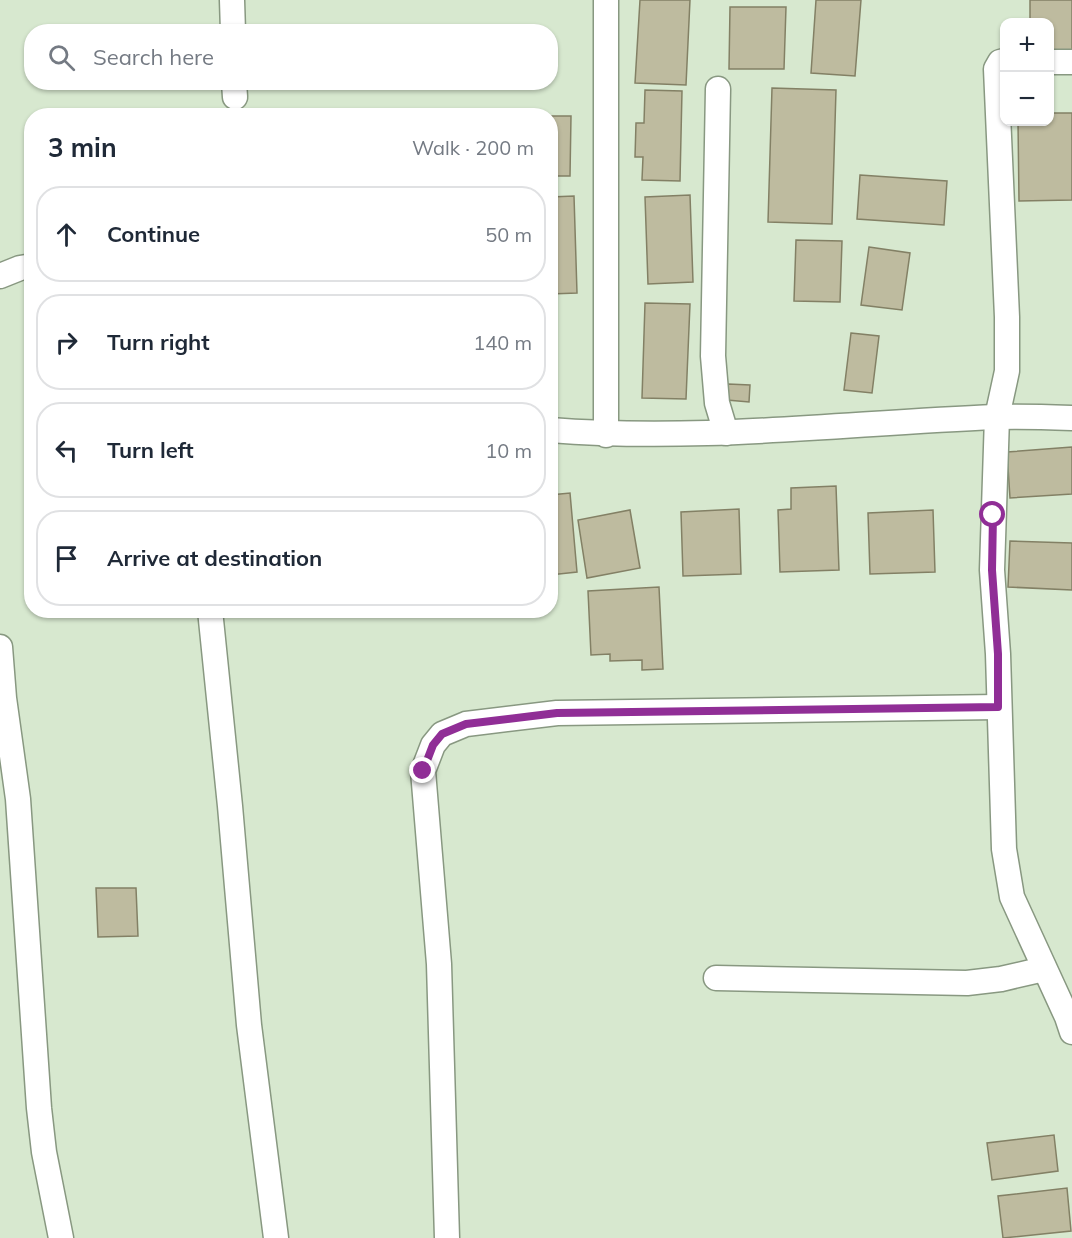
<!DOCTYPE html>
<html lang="en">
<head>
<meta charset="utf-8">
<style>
	:root { --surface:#fff; --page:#f6f6f7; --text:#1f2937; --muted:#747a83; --line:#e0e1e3 }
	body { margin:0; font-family:Mulish,sans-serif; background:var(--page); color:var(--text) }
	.controls { position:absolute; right:18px; top:18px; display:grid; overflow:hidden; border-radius:12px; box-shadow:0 2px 4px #0004 }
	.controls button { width:54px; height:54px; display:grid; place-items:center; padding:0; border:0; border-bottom:2px solid var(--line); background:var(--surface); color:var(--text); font:30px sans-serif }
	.stop { position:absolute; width:18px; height:18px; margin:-14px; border:4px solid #902e96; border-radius:50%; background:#fff }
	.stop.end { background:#902e96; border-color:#fff; box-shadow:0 2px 6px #0008 }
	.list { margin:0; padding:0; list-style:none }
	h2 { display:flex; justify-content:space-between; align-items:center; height:78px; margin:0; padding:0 24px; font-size:26px }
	h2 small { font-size:20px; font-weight:400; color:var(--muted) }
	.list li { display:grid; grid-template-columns:39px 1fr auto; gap:18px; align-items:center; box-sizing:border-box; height:96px; margin:0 12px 12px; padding:0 12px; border:2px solid var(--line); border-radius:24px }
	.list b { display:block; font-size:22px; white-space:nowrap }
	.list em { font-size:20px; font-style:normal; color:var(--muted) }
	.icon { flex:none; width:33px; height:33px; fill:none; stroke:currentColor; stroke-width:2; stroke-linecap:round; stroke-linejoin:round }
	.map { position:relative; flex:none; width:1072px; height:1238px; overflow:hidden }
	.search { position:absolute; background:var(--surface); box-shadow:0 2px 4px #0004; left:24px; top:24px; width:534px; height:66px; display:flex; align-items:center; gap:15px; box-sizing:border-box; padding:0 21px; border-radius:24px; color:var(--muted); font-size:22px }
	.panel { position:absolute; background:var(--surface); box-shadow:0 2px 4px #0004; left:24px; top:108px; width:534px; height:510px; border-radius:24px }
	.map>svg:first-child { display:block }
	.building { fill:#bebb9f; stroke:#838065; stroke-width:1.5 }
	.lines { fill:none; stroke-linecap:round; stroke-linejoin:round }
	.minor-casing { stroke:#889881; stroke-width:27 }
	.minor { stroke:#fff; stroke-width:24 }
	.route { stroke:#902e96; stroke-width:8 }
</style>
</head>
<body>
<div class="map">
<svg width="1072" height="1238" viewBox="0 0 1072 1238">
	<rect width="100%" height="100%" fill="#d7e8cf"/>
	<g class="building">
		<polygon points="640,0 690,0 686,85 635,83"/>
		<polygon points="816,0 861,0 855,76 811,73"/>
		<polygon points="1030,0 1072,0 1072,51 1050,51 1050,22 1030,22"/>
		<polygon points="730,7 786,7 784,69 729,69"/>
		<polygon points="772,88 836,90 832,224 768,222"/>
		<polygon points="645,90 682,91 680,181 642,180 643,157 635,157 636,123 644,123"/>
		<polygon points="1050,113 1072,113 1072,200 1019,201 1018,122 1050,122"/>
		<polygon points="550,116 571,116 570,176 550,176"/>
		<polygon points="860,175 947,181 944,225 857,219"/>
		<polygon points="690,195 693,282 648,284 645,197"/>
		<polygon points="574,196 577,293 550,294 550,197"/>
		<polygon points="796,240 842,241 840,302 794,301"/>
		<polygon points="869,247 910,253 902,310 861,305"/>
		<polygon points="645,303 690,304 686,399 642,398"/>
		<polygon points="851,333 879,336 872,393 844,390"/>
		<polygon points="728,384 750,385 749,402 727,400"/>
		<polygon points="1072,447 1072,494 1010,498 1007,452"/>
		<polygon points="836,486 839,570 780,572 778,510 791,509 791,488"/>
		<polygon points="570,493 577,572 550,575 550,495"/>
		<polygon points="739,509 741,574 683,576 681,512"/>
		<polygon points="630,510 640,568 587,578 578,520"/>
		<polygon points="933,510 935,572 870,574 868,513"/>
		<polygon points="1010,541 1072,543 1072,590 1008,587"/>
		<polygon points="659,587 663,669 642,670 642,660 610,661 610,654 591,655 588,591"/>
		<polygon points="96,888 136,888 138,936 98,937"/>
		<polygon points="1054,1135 1058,1171 992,1180 987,1143"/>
		<polygon points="1067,1188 1071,1231 1003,1238 998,1196"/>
	</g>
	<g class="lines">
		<defs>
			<g id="minor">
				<polyline points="232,0 233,32"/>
				<polyline points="606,0 606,435"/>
				<polyline points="1004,61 1000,62 996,69 1007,317 1007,371 997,417 992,570 998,654 1004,849 1012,897 1067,1017 1072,1032"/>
				<polyline points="1050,62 1072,62"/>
				<polyline points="234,82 235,97"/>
				<polyline points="718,89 713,356 717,403 726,433"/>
				<polyline points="0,276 20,268 32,266"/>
				<path d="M 550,430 C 699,442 847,423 995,417 C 1020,416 1046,417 1072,418"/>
				<polyline points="210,610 230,806 249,1025 276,1238"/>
				<polyline points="0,647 4,698 18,799 39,1108 44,1152 61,1238"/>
				<polyline points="716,978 967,983 1001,979 1044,969"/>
				<polyline points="447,1238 439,964 423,771 433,745 442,734 466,724 557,713 998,707"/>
			</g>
		</defs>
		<use href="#minor" class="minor-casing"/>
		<use href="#minor" class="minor"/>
	</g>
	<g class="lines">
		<polyline class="route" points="423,771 433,745 442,734 466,724 557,713 998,707 998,654 992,570 993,515"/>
	</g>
</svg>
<div class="controls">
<button>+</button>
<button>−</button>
</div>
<div class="stop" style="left:993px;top:515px"></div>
<div class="stop end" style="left:423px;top:771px"></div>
<div class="search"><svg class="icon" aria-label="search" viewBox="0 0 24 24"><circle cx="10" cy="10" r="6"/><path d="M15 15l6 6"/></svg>Search here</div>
<section class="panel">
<h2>3 min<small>Walk · 200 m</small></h2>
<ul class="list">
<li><svg class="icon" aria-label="ahead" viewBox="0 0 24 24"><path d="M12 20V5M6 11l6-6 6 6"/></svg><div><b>Continue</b></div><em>50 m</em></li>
<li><svg class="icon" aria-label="right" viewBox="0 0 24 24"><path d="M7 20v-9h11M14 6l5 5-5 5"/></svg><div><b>Turn right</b></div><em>140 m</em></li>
<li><svg class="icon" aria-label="left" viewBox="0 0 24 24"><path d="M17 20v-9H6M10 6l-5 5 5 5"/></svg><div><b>Turn left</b></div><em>10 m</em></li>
<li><svg class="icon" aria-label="arrive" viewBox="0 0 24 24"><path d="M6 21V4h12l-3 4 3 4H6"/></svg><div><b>Arrive at destination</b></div></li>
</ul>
</section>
</div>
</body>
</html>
